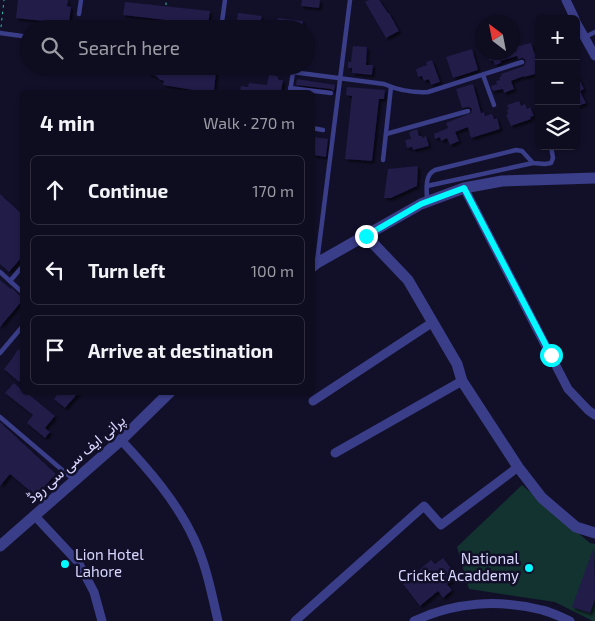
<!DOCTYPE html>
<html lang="en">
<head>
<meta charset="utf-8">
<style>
	:root { --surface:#0e0c1f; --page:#171528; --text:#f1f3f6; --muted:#9b9ba4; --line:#2e2c3d }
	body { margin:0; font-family:"Exo 2",Vazirmatn,sans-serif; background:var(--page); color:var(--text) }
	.controls { position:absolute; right:15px; top:15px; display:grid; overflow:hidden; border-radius:8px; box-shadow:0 1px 4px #0004 }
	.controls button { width:45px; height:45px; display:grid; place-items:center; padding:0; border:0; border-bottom:1px solid var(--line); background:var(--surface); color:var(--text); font:25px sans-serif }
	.compass { position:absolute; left:475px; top:15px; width:45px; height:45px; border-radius:50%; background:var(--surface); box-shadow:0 1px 4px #0004; rotate:328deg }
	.stop { position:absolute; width:15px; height:15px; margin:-11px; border:4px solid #03f8ff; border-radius:50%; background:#fff }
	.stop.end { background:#03f8ff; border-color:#fff; box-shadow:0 1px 5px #0008 }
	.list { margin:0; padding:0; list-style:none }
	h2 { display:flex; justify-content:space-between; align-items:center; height:65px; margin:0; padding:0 20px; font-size:21px }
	h2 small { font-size:16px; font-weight:400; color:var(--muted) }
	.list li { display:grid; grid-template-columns:32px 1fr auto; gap:15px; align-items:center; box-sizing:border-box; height:70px; margin:0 10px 10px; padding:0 10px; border:1px solid var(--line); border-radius:8px }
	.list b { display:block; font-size:19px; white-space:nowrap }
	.list em { font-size:16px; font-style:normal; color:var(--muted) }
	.icon { flex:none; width:28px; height:28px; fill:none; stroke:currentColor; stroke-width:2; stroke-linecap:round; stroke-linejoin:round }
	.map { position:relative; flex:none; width:595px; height:621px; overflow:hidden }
	.search { position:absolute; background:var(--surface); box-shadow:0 1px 4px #0004; left:20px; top:20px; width:295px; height:55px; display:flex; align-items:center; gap:12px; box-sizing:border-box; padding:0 18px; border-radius:28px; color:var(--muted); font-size:19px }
	.panel { position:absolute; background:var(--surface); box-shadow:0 1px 4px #0004; left:20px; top:90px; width:295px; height:305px; border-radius:8px }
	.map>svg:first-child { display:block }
	.grass { fill:#12332f }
	.building { fill:#211b4a; filter:url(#shadow) }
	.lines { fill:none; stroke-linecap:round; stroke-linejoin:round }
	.path { stroke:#2ebdaa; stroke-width:1; stroke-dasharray:2.5 4; stroke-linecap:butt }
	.service { stroke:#3a3d88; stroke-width:4.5 }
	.minor { stroke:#3a3d88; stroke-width:9 }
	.tertiary { stroke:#3a3d88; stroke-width:11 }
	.route { stroke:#03f8ff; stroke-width:6 }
	.poi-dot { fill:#03f8ff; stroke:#121029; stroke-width:2 }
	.labels { text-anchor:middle; stroke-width:5; stroke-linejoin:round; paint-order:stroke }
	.street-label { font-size:15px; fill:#d9d7ff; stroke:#121029 }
	.poi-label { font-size:15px; fill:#d9d7ff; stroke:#121029; text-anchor:start }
</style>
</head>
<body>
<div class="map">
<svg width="595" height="621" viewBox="0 0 595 621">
	<defs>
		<filter id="shadow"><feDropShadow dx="2.5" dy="2.5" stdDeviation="1" flood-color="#0009"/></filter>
	</defs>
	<rect width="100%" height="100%" fill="#121029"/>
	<polygon class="grass" points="522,485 590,543 595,544 595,621 593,621 555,602 469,589 457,547"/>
	<g class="building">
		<polygon points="18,0 68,0 67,6 71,7 69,24 16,18"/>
		<polygon points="302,0 320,0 319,8 301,6"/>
		<polygon points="369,0 379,0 388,13 389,13 399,31 386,38 365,2"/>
		<polygon points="125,2 210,11 208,25 123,15"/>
		<polygon points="238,13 262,16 261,20 278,22 278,18 303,21 302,29 236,29"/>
		<polygon points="531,43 539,66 539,73 524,77 524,76 511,81 514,89 504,93 503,89 493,91 491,86 497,84 496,81 500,80 499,77 502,76 501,74 524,66 526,61 523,58 518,59 517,56 500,61 501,63 495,65 493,60 490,61 487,52 516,52 514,47"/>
		<polygon points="353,46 367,47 366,65 373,65 372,75 352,73 352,68 348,68 348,62 351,62"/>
		<polygon points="472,49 478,70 453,78 446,57"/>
		<polygon points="432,60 440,82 431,85 429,79 424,81 422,76 418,77 416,69 427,65 426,62"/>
		<polygon points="149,66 174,66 174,70 186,72 187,67 216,71 214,92 199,92 199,91 163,85 164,81 159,79 156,76 148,74"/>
		<polygon points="576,73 584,89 580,91 586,103 576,107"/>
		<polygon points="269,75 277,76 279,80 283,80 281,92 240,92 241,86 248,87 249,83 267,85"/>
		<polygon points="297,79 335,85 334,91 331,89 296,85"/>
		<polygon points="473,84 481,113 484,112 485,116 492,114 494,119 497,118 500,129 471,138 468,127 455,132 459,141 450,145 447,138 441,141 440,137 435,139 434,134 448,128 446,123 471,113 472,109 469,107 462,108 456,89"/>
		<polygon points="347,87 385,90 384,99 379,99 372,161 345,159 352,96 346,95"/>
		<polygon points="519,101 521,106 525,104 527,109 530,107 534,116 530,117 531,119 511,126 506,115 508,114 507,110 509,109 507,105"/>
		<polygon points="417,129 419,136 422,136 422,138 426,136 429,146 413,150 412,147 407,148 405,140 411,139 409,132"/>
		<polygon points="312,137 328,139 326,157 312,155"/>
		<polygon points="418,166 417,186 391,198 384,198 388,169"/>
		<polygon points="0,194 22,214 22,257 9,272 0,264"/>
		<polygon points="0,280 11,289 12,288 19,295 22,296 22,301 0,327"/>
		<polygon points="22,347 22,379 19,382 4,369 12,359 17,351"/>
		<polygon points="14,383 22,390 22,392 26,392 55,416 45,428 50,432 45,438 27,423 33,415 5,393"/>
		<polygon points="59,392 79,392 65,408 54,399"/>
		<polygon points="0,422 56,474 36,496 10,474 0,486"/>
		<polygon points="594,547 595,599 590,613 572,607"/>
		<polygon points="443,558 455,573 452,575 452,580 447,584 452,590 443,598 438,591 420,606 403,584 431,560 435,564"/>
	</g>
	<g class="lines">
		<g class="path">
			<polyline points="166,5 166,0"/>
			<polyline points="1,27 4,0"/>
		</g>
		<g class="service">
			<polyline points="79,14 81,0"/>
			<polyline points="221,29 225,0"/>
			<polyline points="0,33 29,37"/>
			<polyline points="585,37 595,32"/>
			<path d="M 246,66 L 384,84 C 398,90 414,93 428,92 L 522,62"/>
			<polyline points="483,75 494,105"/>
			<polyline points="290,88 331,93"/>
			<polyline points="290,92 293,72"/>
			<polyline points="312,128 323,130"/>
			<polyline points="386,134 468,111"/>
			<polyline points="383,160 391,87"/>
			<polyline points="427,186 533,163"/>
			<path d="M 427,201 C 427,190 424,175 435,170 L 516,150 L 522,151 L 533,163 L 545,164 L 551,163 L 553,158 L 551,146"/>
			<polyline points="317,262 350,0"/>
			<polyline points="0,272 22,292"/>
			<polyline points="10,281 22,267"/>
			<polyline points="0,353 22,327"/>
			<polyline points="0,417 74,480"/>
		</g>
		<g class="minor">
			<polyline points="566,0 575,19"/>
			<polyline points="576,22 595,56"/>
			<polyline points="464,188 568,389 588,410 595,415"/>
			<polyline points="313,401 433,322"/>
			<path d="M 121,440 C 149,470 177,502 194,539 C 206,564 212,595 218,621"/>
			<polyline points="335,453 462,381"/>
			<polyline points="34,515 78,562 94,592 102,621"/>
			<polyline points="295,621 424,506 441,525 518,467"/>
			<path d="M 414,621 C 454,602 499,599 542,610 C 551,612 561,617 570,621"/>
		</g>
		<g class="tertiary">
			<polyline points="366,236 408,280 457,364 462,381 518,467 542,498 576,527 595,533"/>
			<polyline points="312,267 317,263 421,204 464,188 502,181 595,178"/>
			<polyline points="0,546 121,440 170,392"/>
		</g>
	</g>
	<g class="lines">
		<polyline class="route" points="366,236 421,204 464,188 551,355"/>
	</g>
	<g class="poi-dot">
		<circle cx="65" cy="564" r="5"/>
		<circle cx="529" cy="568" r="5"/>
	</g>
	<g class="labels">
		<g class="street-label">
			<text transform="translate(76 459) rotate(-41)" y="5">پرانی ایف سی سی روڈ</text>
		</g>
		<g class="poi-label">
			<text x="75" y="560">Lion Hotel<tspan x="75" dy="17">Lahore</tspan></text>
			<text x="519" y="564" text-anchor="end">National<tspan x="519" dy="17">Cricket Acaddemy</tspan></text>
		</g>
	</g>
</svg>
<div class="controls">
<button>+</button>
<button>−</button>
<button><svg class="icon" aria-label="layers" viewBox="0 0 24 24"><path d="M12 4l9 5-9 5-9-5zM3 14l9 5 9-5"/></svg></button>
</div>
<svg class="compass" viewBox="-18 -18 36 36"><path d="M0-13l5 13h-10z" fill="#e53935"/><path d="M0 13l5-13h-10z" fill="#9b9ba4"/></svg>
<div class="stop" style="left:551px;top:355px"></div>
<div class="stop end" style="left:366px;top:236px"></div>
<div class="search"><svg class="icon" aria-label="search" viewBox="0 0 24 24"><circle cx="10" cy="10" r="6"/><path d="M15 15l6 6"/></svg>Search here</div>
<section class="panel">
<h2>4 min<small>Walk · 270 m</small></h2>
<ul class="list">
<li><svg class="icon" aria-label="ahead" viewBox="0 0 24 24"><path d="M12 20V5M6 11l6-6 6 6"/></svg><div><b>Continue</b></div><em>170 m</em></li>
<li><svg class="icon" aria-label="left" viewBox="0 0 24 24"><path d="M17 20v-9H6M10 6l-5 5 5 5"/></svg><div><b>Turn left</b></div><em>100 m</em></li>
<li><svg class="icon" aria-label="arrive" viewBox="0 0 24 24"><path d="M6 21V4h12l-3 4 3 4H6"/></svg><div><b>Arrive at destination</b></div></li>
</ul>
</section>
</div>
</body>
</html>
